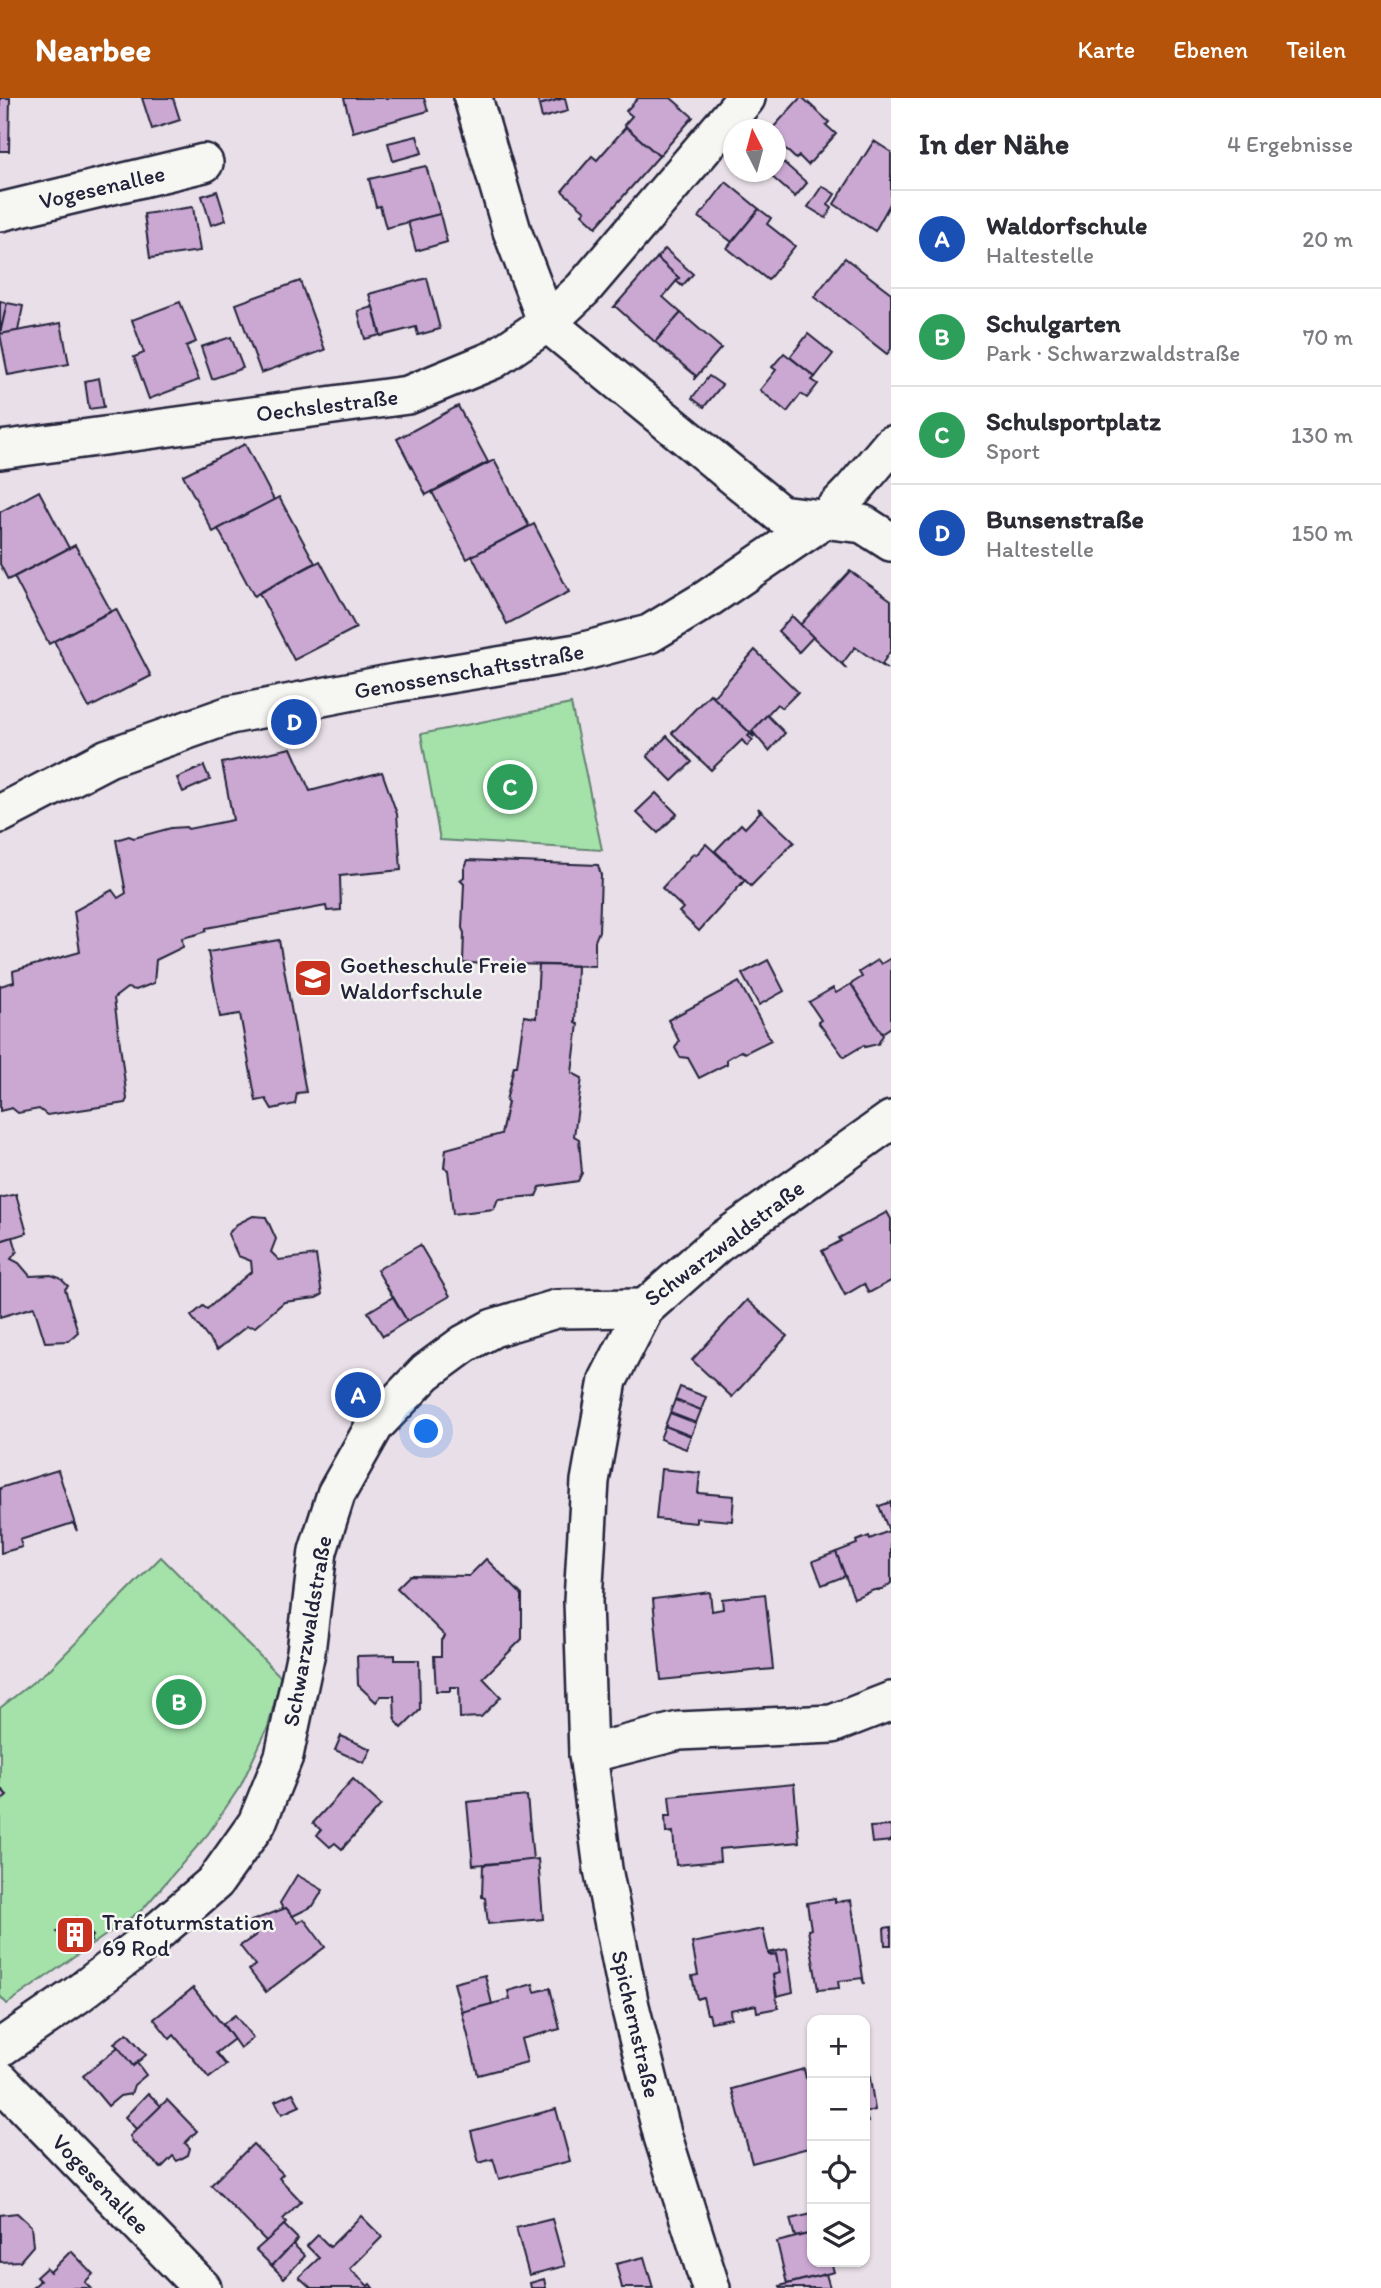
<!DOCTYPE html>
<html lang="de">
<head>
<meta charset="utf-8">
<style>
	:root { --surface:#fff; --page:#f7f7f7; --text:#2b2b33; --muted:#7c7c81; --line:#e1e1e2; --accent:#b45309 }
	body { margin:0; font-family:Itim,sans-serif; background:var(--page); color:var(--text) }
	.controls { position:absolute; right:21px; bottom:21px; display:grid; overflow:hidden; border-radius:14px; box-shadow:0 2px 5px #0004 }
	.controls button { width:63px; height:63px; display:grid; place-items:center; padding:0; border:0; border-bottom:2px solid var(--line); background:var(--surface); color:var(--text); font:35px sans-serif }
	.compass { position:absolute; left:723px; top:21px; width:63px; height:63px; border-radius:50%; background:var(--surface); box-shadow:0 2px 5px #0004; rotate:354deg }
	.you { position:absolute; left:427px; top:1334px; width:24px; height:24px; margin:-18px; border:5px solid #fff; border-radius:50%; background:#1a73e8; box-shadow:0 0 0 10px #1a73e833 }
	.badge { display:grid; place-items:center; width:46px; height:46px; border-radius:50%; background:var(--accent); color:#fff; font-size:23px; font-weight:700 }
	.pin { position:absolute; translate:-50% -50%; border:4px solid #fff; box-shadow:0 2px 7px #0006 }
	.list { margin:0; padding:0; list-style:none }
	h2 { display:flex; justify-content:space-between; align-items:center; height:91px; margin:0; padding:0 28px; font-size:30px }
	h2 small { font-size:23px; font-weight:400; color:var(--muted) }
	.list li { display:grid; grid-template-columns:46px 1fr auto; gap:21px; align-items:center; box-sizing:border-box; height:98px; padding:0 28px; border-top:2px solid var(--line) }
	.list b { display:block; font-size:26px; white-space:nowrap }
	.list p { margin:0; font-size:23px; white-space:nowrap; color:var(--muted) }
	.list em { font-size:23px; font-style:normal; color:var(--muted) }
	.icon { flex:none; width:38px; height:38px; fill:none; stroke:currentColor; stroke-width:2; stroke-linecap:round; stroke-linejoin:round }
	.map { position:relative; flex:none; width:891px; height:2190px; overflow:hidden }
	header { display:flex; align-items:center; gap:42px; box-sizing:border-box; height:98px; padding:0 35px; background:var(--accent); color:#fff }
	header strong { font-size:33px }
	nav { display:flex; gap:38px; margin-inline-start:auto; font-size:24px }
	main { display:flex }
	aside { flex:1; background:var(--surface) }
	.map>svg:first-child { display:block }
	.green { fill:#a4e2aa; stroke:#638272; stroke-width:2 }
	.building { fill:#caa8d2; stroke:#22223b; stroke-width:2 }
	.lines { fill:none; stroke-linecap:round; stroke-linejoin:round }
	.minor-casing { stroke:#22223b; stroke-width:42 }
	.minor { stroke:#f6f6f2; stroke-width:37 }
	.labels { text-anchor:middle; stroke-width:5; stroke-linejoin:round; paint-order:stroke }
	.street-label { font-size:23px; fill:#22223b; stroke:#f6f6f2 }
	.poi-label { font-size:23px; fill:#22223b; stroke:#f6f6f2; text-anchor:start }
</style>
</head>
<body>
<header>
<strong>Nearbee</strong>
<nav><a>Karte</a><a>Ebenen</a><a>Teilen</a></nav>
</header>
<main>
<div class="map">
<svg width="891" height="2190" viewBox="0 0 891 2190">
	<rect width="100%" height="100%" fill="#e9dfe8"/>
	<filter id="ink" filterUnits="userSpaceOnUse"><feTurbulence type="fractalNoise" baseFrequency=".0143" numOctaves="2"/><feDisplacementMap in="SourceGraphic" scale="14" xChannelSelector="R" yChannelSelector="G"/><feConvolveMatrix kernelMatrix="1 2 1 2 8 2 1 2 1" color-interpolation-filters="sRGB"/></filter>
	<g filter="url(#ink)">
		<g class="green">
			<polygon points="571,606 602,752 440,742 421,636"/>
			<polygon points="161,1459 281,1579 268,1629 241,1687 208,1736 143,1811 7,1906 0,1898 0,1610 51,1570"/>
		</g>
		<g class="building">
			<polygon points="0,0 10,0 9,53 0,53"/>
			<polygon points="142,0 173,0 180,22 152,31"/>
			<polygon points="344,0 424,0 428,13 353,34"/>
			<polygon points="537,0 565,0 539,7"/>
			<polygon points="565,0 568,13 542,20 539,7"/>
			<polygon points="638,0 671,0 693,19 659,58 624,27 632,18 626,13"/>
			<polygon points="800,0 803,0 829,24 826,27 836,36 808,67 799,58 796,61 776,42 776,32 771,32"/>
			<polygon points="626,29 659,58 596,129 582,116 585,113 562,93 592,58 597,62"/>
			<polygon points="417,38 422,55 393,63 388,45"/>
			<polygon points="874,43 891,54 891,104 875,133 834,106"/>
			<polygon points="783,64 807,85 795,99 771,78"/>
			<polygon points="426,68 440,116 386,130 380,108 376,109 369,81"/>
			<polygon points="726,84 759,111 732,144 699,119"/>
			<polygon points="822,88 835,96 828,107 832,110 826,120 808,109"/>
			<polygon points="217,93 226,122 211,127 202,98"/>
			<polygon points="193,109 200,153 150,160 144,116"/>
			<polygon points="759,111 771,120 767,126 795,148 768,182 727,150"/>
			<polygon points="440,116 447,144 416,153 408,124"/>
			<polygon points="665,151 693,176 682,188 676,183 679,180 657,160"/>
			<polygon points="657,160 679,180 663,199 681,215 655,244 616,209 614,209"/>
			<polygon points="845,160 891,195 891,251 887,256 814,199"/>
			<polygon points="427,180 440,231 418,237 416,229 381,238 369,196"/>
			<polygon points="300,183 325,252 261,275 236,206"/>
			<polygon points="0,203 7,205 0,236"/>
			<polygon points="180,204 196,244 186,248 199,282 149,301 134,259 144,255 132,222"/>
			<polygon points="7,205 23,208 18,233 0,236"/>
			<polygon points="373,209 380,237 365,241 358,213"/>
			<polygon points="681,215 721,250 695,280 695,277 655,244"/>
			<polygon points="61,225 69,266 8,277 0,236"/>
			<polygon points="808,236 833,256 815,279 790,259"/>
			<polygon points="231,239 243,270 212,281 201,249"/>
			<polygon points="784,255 815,279 812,282 818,286 807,300 801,296 787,314 760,292 776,272 772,269"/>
			<polygon points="709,278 722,287 704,309 692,300"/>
			<polygon points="99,280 104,309 89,311 85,283"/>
			<polygon points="458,308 488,364 426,397 397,341"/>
			<polygon points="245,346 274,402 213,434 183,377"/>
			<polygon points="494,362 529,428 467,461 432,394"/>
			<polygon points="39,393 69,450 8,482 0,466 0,414"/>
			<polygon points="279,399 315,465 254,498 218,431"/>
			<polygon points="534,426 569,494 507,526 472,458"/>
			<polygon points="75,447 111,513 49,546 14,479"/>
			<polygon points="320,463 356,530 294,562 259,495"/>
			<polygon points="850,473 891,502 891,552 882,566 887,571 855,549 842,566 847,571 800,527"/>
			<polygon points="116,511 151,578 89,610 54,543"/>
			<polygon points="792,518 813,539 799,554 778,533"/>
			<polygon points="755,552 798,594 782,610 777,606 752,633 754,639 710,596 714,598"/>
			<polygon points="710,596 754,639 750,636 748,638 753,642 747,648 742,642 711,672 672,635"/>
			<polygon points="767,617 785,635 769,653 752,633"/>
			<polygon points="667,638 692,664 672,683 647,658"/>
			<polygon points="291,650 310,693 382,674 397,716 401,772 340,778 341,812 327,813 326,808 206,830 206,833 198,836 182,840 183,849 156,862 154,885 136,892 127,890 114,900 127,1001 125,1005 47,1017 39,1011 18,1015 12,1010 0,1013 0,888 14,884 13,873 80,854 74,813 112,792 118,800 126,795 116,742 129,738 134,740 171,730 186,729 188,731 233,722 222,665"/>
			<polygon points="204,668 210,682 183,694 177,680"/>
			<polygon points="656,695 677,716 658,735 636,714"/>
			<polygon points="758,710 794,744 751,788 715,753 741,726 745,730 760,714"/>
			<polygon points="706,746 745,782 699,833 679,814 683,810 662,790 694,755 696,757"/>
			<polygon points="468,762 598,767 601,777 599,833 595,843 595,868 463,865 464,835 462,830 464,786 460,782 464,779 464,771"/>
			<polygon points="279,842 306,994 297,995 295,1006 272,1011 266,1001 256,1003 240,916 220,919 208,854"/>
			<polygon points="891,860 891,929 882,935 851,886 862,879 859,874 878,862 881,866"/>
			<polygon points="768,862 784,893 759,907 742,876"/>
			<polygon points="539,867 577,868 575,925 578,926 572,975 582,980 574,1038 579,1041 582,1075 578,1083 540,1089 536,1098 498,1101 494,1111 453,1116 448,1072 444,1070 446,1051 501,1036 508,1004 506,1003 514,968 517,968 524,918 536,920"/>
			<polygon points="739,884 771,942 745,955 741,953 727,961 727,966 699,980 688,960 680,959 675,950 679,943 668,922"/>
			<polygon points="851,886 883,937 878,946 865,949 864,947 844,959 818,924 821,922 809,904 833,890 836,895"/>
			<polygon points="16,1096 27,1135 0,1143 0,1100"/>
			<polygon points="887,1114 891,1121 891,1183 869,1195 864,1186 845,1197 822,1153 841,1143 839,1140"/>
			<polygon points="253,1118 266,1119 276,1141 271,1154 279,1162 316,1157 322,1197 316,1200 284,1204 255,1229 247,1228 217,1252 191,1218 203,1208 207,1211 252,1173 251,1163 238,1158 228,1136 237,1126"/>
			<polygon points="13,1139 17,1153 11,1161 19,1165 30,1178 51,1177 60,1180 68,1188 65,1191 78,1234 68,1243 45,1244 34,1209 0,1219 0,1143"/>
			<polygon points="420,1147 450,1198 407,1223 377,1172"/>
			<polygon points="393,1199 407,1223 383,1238 368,1214"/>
			<polygon points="747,1202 787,1238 732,1299 692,1262"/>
			<polygon points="680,1289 706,1299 701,1312 675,1302"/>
			<polygon points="675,1302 701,1312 696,1325 670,1315"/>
			<polygon points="670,1315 696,1325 691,1338 665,1328"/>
			<polygon points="665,1328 691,1338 686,1351 660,1341"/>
			<polygon points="661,1371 700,1375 698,1395 734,1398 732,1423 696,1420 696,1425 656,1421"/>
			<polygon points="58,1372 77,1433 73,1425 20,1442 22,1449 1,1455 0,1390"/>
			<polygon points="891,1404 891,1432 889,1433 879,1408"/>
			<polygon points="891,1432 891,1485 882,1492 874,1492 854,1500 836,1454 857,1446 856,1443 869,1438 870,1441"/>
			<polygon points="836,1454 845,1478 822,1487 813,1463"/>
			<polygon points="486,1461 522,1497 522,1541 483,1580 501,1599 481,1619 460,1620 459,1589 450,1589 450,1593 436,1593 434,1558 441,1558 441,1543 445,1538 397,1490 410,1477 469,1478"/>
			<polygon points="710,1494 712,1513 723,1511 722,1501 765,1496 773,1571 661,1582 653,1501"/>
			<polygon points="395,1557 395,1562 419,1562 420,1612 402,1630 395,1622 394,1598 381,1598 376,1604 358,1587 357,1558"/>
			<polygon points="341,1638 371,1651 364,1665 335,1652"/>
			<polygon points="353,1681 381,1707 342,1751 335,1745 330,1749 317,1737 321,1732 313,1725"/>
			<polygon points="794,1686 799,1744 719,1751 720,1763 676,1767 673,1734 666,1735 665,1718 671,1718 669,1698"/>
			<polygon points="0,1690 7,1697 0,1703"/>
			<polygon points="527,1698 533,1762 473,1767 467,1704"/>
			<polygon points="891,1728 891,1743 872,1745 870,1729"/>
			<polygon points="538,1761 543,1821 488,1826 485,1800 482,1799 483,1767"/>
			<polygon points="297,1777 323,1792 313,1808 293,1818 286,1810 283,1811 280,1805"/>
			<polygon points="835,1800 835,1804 851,1802 864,1886 862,1880 838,1883 839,1890 818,1892 808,1832 811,1831 807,1805"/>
			<polygon points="286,1810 298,1825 304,1821 325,1849 266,1894 249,1872 255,1867 240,1848 256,1837 251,1823"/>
			<polygon points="76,1819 93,1838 90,1841 91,1843 88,1842 75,1852 77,1854 74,1852 70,1854 71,1852 57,1834"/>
			<polygon points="891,1829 891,1847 885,1847 884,1830"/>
			<polygon points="763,1831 769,1857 776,1856 780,1875 773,1877 778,1910 757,1914 756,1907 730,1912 731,1920 711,1924 709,1916 707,1916 703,1899 697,1901 692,1878 698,1877 692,1845"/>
			<polygon points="787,1851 793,1894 777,1898 773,1877 780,1875 776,1856 769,1857 768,1855"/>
			<polygon points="485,1877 492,1906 462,1914 454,1885"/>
			<polygon points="533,1886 535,1894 550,1890 560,1931 521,1941 527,1964 478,1977 462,1914 510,1901 508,1893"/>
			<polygon points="193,1890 234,1941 216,1955 226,1967 209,1980 174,1937 170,1941 154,1921"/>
			<polygon points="235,1917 253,1940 240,1950 223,1926"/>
			<polygon points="127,1935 146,1957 133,1968 114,1945"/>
			<polygon points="118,1949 133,1968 137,1965 146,1977 134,1987 131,1996 120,1998 108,2008 83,1978"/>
			<polygon points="804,1971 806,1980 812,1978 812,2049 752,2065 732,1991"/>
			<polygon points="869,1974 875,2012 865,2015 868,2024 865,2025 865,1975"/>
			<polygon points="148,1995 161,2008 137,2032 125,2019"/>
			<polygon points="293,1995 300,2008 282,2016 275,2003"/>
			<polygon points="167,2002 197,2033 185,2045 190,2050 188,2057 177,2063 173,2058 161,2070 133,2044 130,2038"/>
			<polygon points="556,2011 570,2063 499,2081 493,2061 479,2065 471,2033"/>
			<polygon points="253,2046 283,2076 279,2080 301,2103 283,2121 286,2125 267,2144 211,2087"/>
			<polygon points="17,2115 31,2128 33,2148 20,2163 0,2164 0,2117"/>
			<polygon points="812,2116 812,2135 795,2139 790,2121"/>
			<polygon points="361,2118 382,2139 350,2171 368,2188 370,2186 373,2190 311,2190 299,2179 319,2160 307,2148 318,2137 330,2149"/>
			<polygon points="552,2121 565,2168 529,2177 516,2130"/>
			<polygon points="284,2127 298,2141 272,2168 256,2152"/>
			<polygon points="812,2135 812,2164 831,2164 834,2174 787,2186 777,2144"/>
			<polygon points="293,2146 305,2158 284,2180 272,2168"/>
			<polygon points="71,2153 93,2176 85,2184 91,2190 32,2190 40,2183 36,2179 46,2170 50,2174"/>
			<polygon points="644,2159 653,2190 622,2190 616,2166"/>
			<polygon points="826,2176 830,2190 781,2190 780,2188"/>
			<polygon points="544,2181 546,2190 531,2190 530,2185"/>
		</g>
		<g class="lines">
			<defs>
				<g id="minor">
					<polyline points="473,0 512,133 547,225 780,416 863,426 891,444"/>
					<polyline points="0,114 204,65"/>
					<polyline points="0,352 408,297 493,262 547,225 583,191 746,0"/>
					<polyline points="0,716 108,660 230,617 394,585 577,555 649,536 707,501 825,421 853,392 891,347"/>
					<polyline points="588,1656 679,1633 832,1626 891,1603"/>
					<polyline points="0,1950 77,1897 148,1842 215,1784 257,1725 284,1658 306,1554 318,1453 336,1396 375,1327 426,1274 464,1246 493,1230 556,1211 645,1210"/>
					<polyline points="0,1982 202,2190"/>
					<polyline points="711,2190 663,2039 630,1908 603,1771 588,1656 583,1503 590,1383 608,1282 645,1210 716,1147 891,1022"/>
				</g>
			</defs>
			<use href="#minor" class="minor-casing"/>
			<use href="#minor" class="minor"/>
		</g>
	</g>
	<defs>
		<symbol id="school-square" viewBox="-11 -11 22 22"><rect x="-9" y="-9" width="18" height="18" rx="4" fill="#c8321e" stroke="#f6f6f2"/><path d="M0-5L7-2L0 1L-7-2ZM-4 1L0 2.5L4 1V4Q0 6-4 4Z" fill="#fff"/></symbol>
		<symbol id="building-square" viewBox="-11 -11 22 22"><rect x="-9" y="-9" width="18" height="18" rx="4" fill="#c8321e" stroke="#f6f6f2"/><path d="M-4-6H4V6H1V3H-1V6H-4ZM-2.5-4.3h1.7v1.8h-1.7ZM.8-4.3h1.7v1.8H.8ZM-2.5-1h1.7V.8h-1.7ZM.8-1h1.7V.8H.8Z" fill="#fff"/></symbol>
	</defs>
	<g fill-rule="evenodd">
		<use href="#school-square" x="291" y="858" width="44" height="44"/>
		<use href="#building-square" x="53" y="1815" width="44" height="44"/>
	</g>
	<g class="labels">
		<g class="street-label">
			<text transform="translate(102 89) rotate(-13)" y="8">Vogesenallee</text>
			<text transform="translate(327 307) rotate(-7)" y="8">Oechslestraße</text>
			<text transform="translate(469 573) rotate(-10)" y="8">Genossenschaftsstraße</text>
			<text transform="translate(724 1145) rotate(-37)" y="8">Schwarzwaldstraße</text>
			<text transform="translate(307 1533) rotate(-80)" y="8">Schwarzwaldstraße</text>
			<text transform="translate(636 1926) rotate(77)" y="8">Spichernstraße</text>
			<text transform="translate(101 2086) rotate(46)" y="8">Vogesenallee</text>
		</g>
		<g class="poi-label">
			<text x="340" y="875">Goetheschule Freie<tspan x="340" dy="26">Waldorfschule</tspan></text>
			<text x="102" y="1832">Trafoturmstation<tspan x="102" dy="26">69 Rod</tspan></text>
		</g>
	</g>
</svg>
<div class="controls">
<button>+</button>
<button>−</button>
<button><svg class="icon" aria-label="locate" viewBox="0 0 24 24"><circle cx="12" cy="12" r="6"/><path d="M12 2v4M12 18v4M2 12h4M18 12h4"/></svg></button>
<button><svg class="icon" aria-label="layers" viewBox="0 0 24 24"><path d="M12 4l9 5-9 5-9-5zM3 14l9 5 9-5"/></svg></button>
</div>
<svg class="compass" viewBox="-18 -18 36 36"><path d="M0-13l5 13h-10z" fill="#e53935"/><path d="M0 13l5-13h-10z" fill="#7c7c81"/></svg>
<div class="you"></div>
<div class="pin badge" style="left:358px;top:1297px;background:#1a4fb4">A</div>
<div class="pin badge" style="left:179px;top:1604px;background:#2e9e5b">B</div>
<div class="pin badge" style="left:510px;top:689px;background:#2e9e5b">C</div>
<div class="pin badge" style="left:294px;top:624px;background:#1a4fb4">D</div>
</div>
<aside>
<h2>In der Nähe<small>4 Ergebnisse</small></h2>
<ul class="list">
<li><span class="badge" style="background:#1a4fb4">A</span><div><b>Waldorfschule</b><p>Haltestelle</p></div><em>20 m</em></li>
<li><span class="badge" style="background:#2e9e5b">B</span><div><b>Schulgarten</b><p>Park · Schwarzwaldstraße</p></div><em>70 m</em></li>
<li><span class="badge" style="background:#2e9e5b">C</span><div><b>Schulsportplatz</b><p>Sport</p></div><em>130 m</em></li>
<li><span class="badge" style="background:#1a4fb4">D</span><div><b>Bunsenstraße</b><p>Haltestelle</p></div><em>150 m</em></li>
</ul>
</aside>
</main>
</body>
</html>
